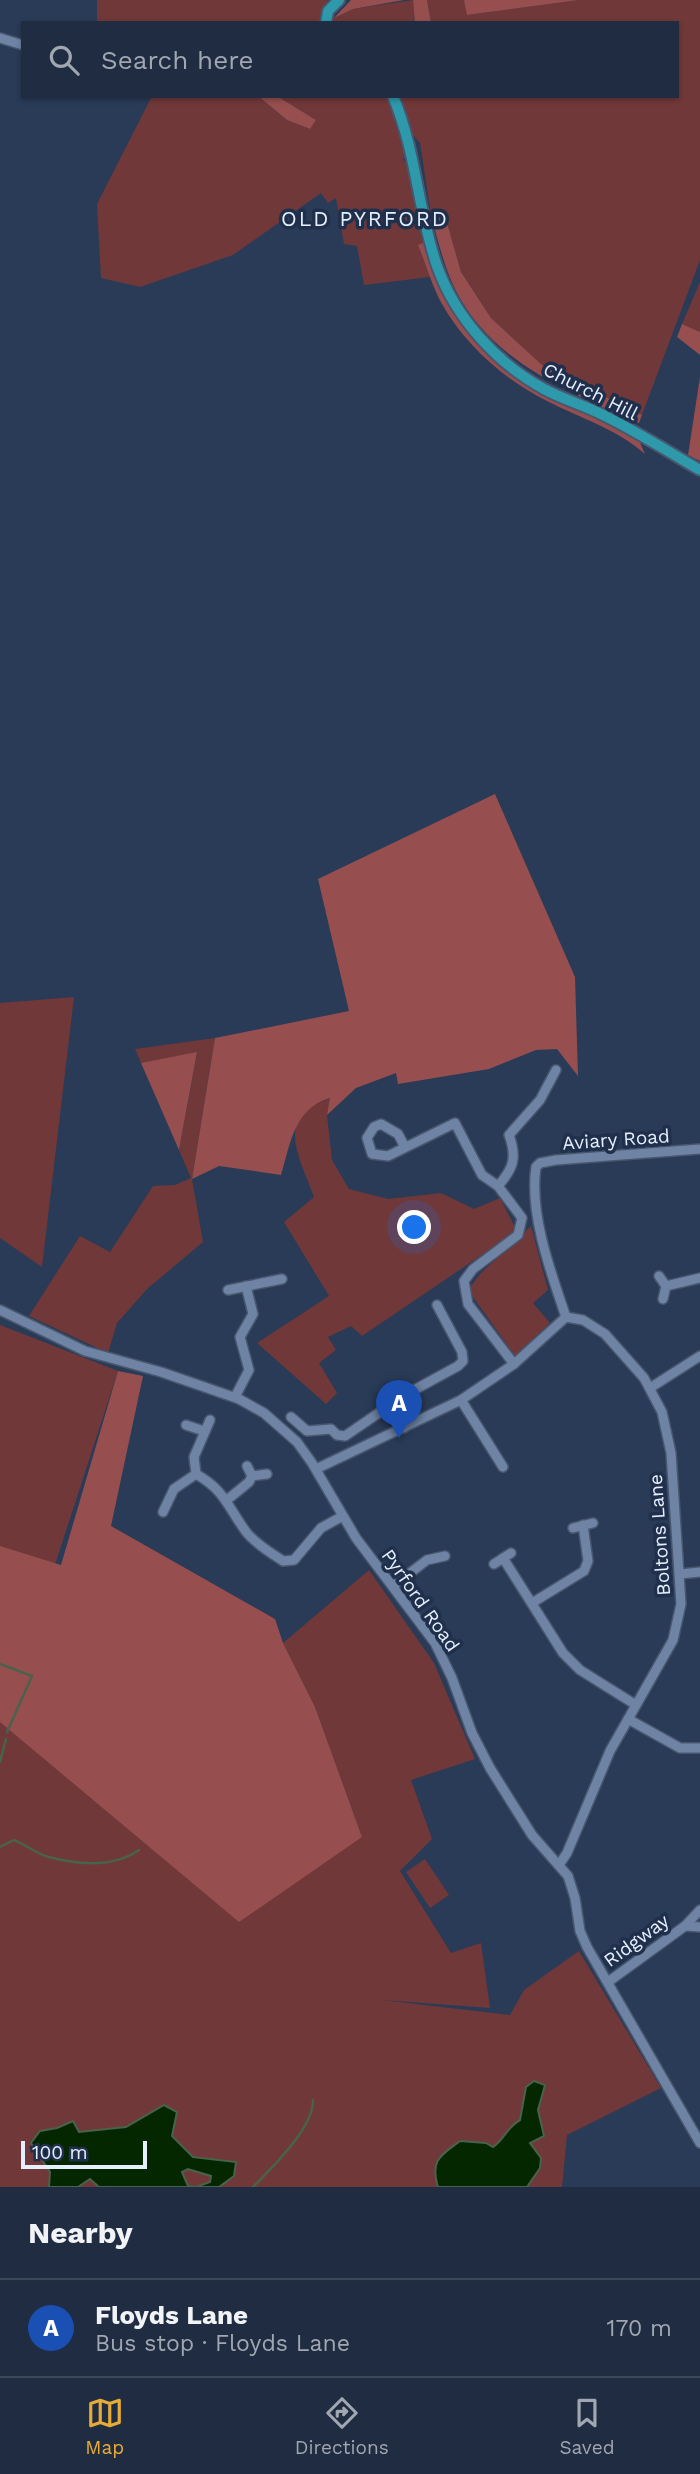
<!DOCTYPE html>
<html lang="en">
<head>
<meta charset="utf-8">
<style>
	:root { --surface:#1f2c41; --page:#2c384c; --text:#f1f3f6; --muted:#a1a7b1; --line:#3c485a; --accent:#e7ac37 }
	body { margin:0; font-family:"Work Sans",sans-serif; background:var(--page); color:var(--text) }
	.scale { position:absolute; left:21px; bottom:18px; width:126px; box-sizing:border-box; padding-left:7px; border:4px solid #e6effd; border-top:0; font-size:19px; line-height:24px; white-space:nowrap; color:#e6effd; -webkit-text-stroke:5px #20304c; paint-order:stroke }
	.you { position:absolute; left:415px; top:1228px; width:24px; height:24px; margin:-18px; border:5px solid #fff; border-radius:50%; background:#1a73e8; box-shadow:0 0 0 10px #1a73e833 }
	.badge { display:grid; place-items:center; width:46px; height:46px; border-radius:50%; background:var(--accent); color:#fff; font-size:23px; font-weight:700 }
	.pin { position:absolute; translate:-50% -58px; filter:drop-shadow(0 2px 4px #0008) }
	.pin::after { content:''; position:absolute; top:37px; width:24px; height:21px; background:inherit; clip-path:polygon(0 0,100% 0,50% 100%) }
	.list { margin:0; padding:0; list-style:none }
	h2 { display:flex; justify-content:space-between; align-items:center; height:91px; margin:0; padding:0 28px; font-size:30px }
	h2 small { font-size:23px; font-weight:400; color:var(--muted) }
	.list li { display:grid; grid-template-columns:46px 1fr auto; gap:21px; align-items:center; box-sizing:border-box; height:98px; padding:0 28px; border-top:2px solid var(--line) }
	.list b { display:block; font-size:26px; white-space:nowrap }
	.list p { margin:0; font-size:23px; white-space:nowrap; color:var(--muted) }
	.list em { font-size:23px; font-style:normal; color:var(--muted) }
	.icon { flex:none; width:38px; height:38px; fill:none; stroke:currentColor; stroke-width:2; stroke-linecap:round; stroke-linejoin:round }
	.map { position:relative; flex:none; width:700px; height:2187px; overflow:hidden }
	.search { position:absolute; background:var(--surface); box-shadow:0 2px 5px #0004; left:21px; right:21px; top:21px; height:77px; display:flex; align-items:center; gap:18px; box-sizing:border-box; padding:0 24px; border-radius:0px; color:var(--muted); font-size:26px }
	.sheet { height:189px; background:var(--surface) }
	nav { display:flex; justify-content:space-around; align-items:center; box-sizing:border-box; height:98px; border-top:2px solid var(--line); background:var(--surface); font-size:19px; color:var(--muted) }
	nav a { display:grid; justify-items:center; gap:4px }
	nav .on { color:var(--accent) }
	.map>svg:first-child { display:block }
	.green { fill:#703839 }
	.forest { fill:#974e4f }
	.water { fill:#052700; stroke:#48634c; stroke-width:2 }
	.lines { fill:none; stroke-linecap:round; stroke-linejoin:round }
	.stream { stroke:#48634c; stroke-width:2.5 }
	.minor-casing { stroke:#48576e; stroke-width:12 }
	.major-casing { stroke:#48576e; stroke-width:14 }
	.minor { stroke:#6f83a4; stroke-width:9 }
	.major { stroke:#2e99ab; stroke-width:10 }
	.labels { text-anchor:middle; stroke-width:7; stroke-linejoin:round; paint-order:stroke }
	.street-label { font-size:19px; fill:#e6effd; stroke:#20304c }
	.neighbourhood-label { font-size:21px; letter-spacing:2px; fill:#e6effd; stroke:#20304c }
</style>
</head>
<body>
<div class="map">
<svg width="700" height="2187" viewBox="0 0 700 2187">
	<rect width="100%" height="100%" fill="#293b57"/>
	<g class="green">
		<polygon points="97,0 328,0 321,13 320,23 97,23"/>
		<polygon points="413,0 415,23 334,23 334,18 353,9"/>
		<polygon points="427,0 464,0 468,15 579,0 700,0 700,260 642,415 542,365 491,318 461,272 444,212 431,215 420,143 411,133 398,96 677,96 677,23 431,23"/>
		<polygon points="152,96 258,96 287,120 310,129 316,120 277,96 388,96 399,121 406,156 403,159 411,171 425,242 419,245 430,277 364,285 357,246 344,244 336,198 328,203 321,193 233,255 140,287 101,278 97,204"/>
		<polygon points="700,282 700,332 682,324"/>
		<polygon points="74,997 42,1267 0,1238 0,1003"/>
		<polygon points="215,1038 192,1179 203,1242 147,1289 117,1323 108,1353 29,1316 80,1236 110,1252 153,1186 175,1185 191,1178 179,1150 197,1053 141,1063 135,1049"/>
		<path d="M 331,1098 L 327,1115 L 332,1160 L 349,1189 L 388,1199 L 441,1193 L 474,1209 L 500,1198 L 517,1231 L 362,1336 L 351,1326 L 328,1337 L 336,1350 L 319,1363 L 337,1393 L 326,1404 L 257,1343 L 329,1296 L 284,1222 L 314,1197 C 299,1156 273,1116 331,1098 Z"/>
		<polygon points="531,1226 548,1290 533,1303 550,1323 515,1356 468,1290 480,1274"/>
		<polygon points="0,1325 118,1371 9,1706 362,1837 315,1707 283,1643 369,1570 434,1663 475,1759 411,1780 432,1839 400,1871 451,1953 481,1943 490,2008 382,2000 510,2015 524,1990 579,1951 661,2088 567,2135 562,2187 0,2187"/>
		<polygon points="425,1859 449,1895 430,1908 406,1872"/>
	</g>
	<g class="forest">
		<polygon points="351,0 404,0 353,9 334,18"/>
		<polygon points="413,0 427,0 431,23 415,23"/>
		<polygon points="464,0 579,0 467,15"/>
		<polygon points="258,96 277,96 316,120 310,129 287,120"/>
		<path d="M 444,212 L 461,272 L 491,318 L 542,365 L 642,415 L 639,423 C 570,392 493,363 456,291 C 444,267 438,241 431,215 Z"/>
		<path d="M 425,242 L 437,274 L 499,359 L 637,436 L 645,454 C 617,429 580,418 547,401 C 506,381 464,344 442,304 C 432,286 426,264 418,245 Z"/>
		<polygon points="682,324 700,332 700,355 677,337"/>
		<polygon points="700,377 700,461 688,455"/>
		<path d="M 495,794 L 575,977 L 578,1076 L 557,1049 L 536,1050 L 489,1069 L 398,1084 L 396,1073 L 356,1088 L 327,1115 L 330,1098 C 294,1109 291,1142 281,1175 L 219,1166 L 192,1179 L 215,1038 L 349,1011 L 318,879 Z"/>
		<polygon points="197,1052 179,1150 141,1063"/>
		<polygon points="118,1371 143,1376 111,1526 275,1619 283,1643 315,1707 362,1837 239,1922 0,1722 0,1546 61,1565"/>
	</g>
	<g class="water">
		<path d="M 534,2081 L 545,2085 L 538,2110 L 544,2136 L 530,2143 L 541,2158 L 540,2168 L 527,2187 L 438,2187 C 430,2160 440,2156 460,2141 L 486,2143 L 493,2147 C 504,2140 507,2127 520,2120 L 526,2087 Z"/>
		<polygon points="164,2105 177,2112 172,2136 193,2157 236,2162 234,2176 219,2187 196,2187 210,2182 211,2176 188,2169 182,2172 188,2186 196,2187 99,2187 90,2179 78,2187 49,2187 50,2172 31,2143 40,2131 57,2128 73,2121 79,2132 126,2127"/>
	</g>
	<g class="lines">
		<g class="stream">
			<polyline points="0,1664 32,1676 7,1732"/>
			<polyline points="0,1762 6,1739"/>
			<path d="M 0,1847 L 14,1840 C 26,1845 37,1854 49,1857 C 79,1865 113,1868 139,1850"/>
			<path d="M 253,2187 C 271,2169 314,2127 313,2100"/>
		</g>
		<defs>
			<g id="minor">
				<polyline points="0,38 23,45"/>
				<polyline points="405,1147 398,1134 381,1124 374,1127 367,1138 372,1154 388,1156 455,1123 482,1175 498,1186 522,1218 518,1235 473,1269 464,1281 468,1304 514,1364"/>
				<path d="M 498,1186 C 514,1168 517,1157 509,1135 L 540,1100 L 556,1070"/>
				<polyline points="659,1276 666,1286 663,1299"/>
				<polyline points="666,1286 700,1278"/>
				<polyline points="228,1290 282,1279"/>
				<polyline points="0,1310 85,1351 161,1372 239,1399 264,1413 297,1442 312,1463 356,1538 435,1643 452,1678 472,1733 490,1768 532,1835 568,1876 575,1898 580,1931 587,1947 700,2143"/>
				<path d="M 566,1317 C 551,1273 529,1214 536,1167 L 540,1163 L 556,1160 L 700,1149"/>
				<polyline points="650,1388 700,1356"/>
				<polyline points="235,1397 249,1370 240,1337 253,1314 246,1286"/>
				<polyline points="461,1400 503,1467"/>
				<polyline points="390,1405 404,1428"/>
				<polyline points="291,1417 307,1431 331,1429 337,1435 345,1436 405,1395 458,1366 463,1361 462,1352 437,1305"/>
				<polyline points="186,1425 204,1431"/>
				<polyline points="247,1466 252,1476 267,1474"/>
				<polyline points="316,1469 461,1400 514,1364 566,1317 583,1320 605,1334 644,1378 662,1412 671,1453 681,1604 673,1640 610,1751 567,1853 559,1865"/>
				<path d="M 196,1474 C 226,1491 228,1508 247,1533 C 256,1544 271,1553 283,1561 L 294,1560 L 321,1528 L 341,1517"/>
				<polyline points="227,1500 249,1482 252,1476"/>
				<polyline points="163,1512 174,1489 196,1474 194,1457 210,1420"/>
				<polyline points="573,1528 593,1523"/>
				<polyline points="503,1558 563,1653 580,1670 636,1705"/>
				<polyline points="494,1564 511,1553"/>
				<polyline points="680,1574 700,1572"/>
				<polyline points="393,1586 427,1560 445,1556"/>
				<polyline points="532,1603 584,1571 588,1561 583,1525"/>
				<polyline points="628,1719 680,1748 700,1748"/>
				<polyline points="685,1926 700,1927"/>
				<polyline points="608,1982 685,1926 700,1910"/>
			</g>
			<g id="major">
				<polyline points="326,23 328,11 339,0"/>
				<path d="M 393,96 C 417,154 417,208 437,266 C 455,317 496,363 544,389 C 564,400 587,406 607,417 C 639,433 669,452 700,470"/>
			</g>
		</defs>
		<use href="#minor" class="minor-casing"/>
		<use href="#major" class="major-casing"/>
		<use href="#minor" class="minor"/>
		<use href="#major" class="major"/>
	</g>
	<g class="labels">
		<g class="street-label">
			<text transform="translate(591 391) rotate(27)" y="7">Church Hill</text>
			<text transform="translate(616 1139) rotate(-4)" y="7">Aviary Road</text>
			<text transform="translate(659 1535) rotate(-94)" y="7">Boltons Lane</text>
			<text transform="translate(421 1600) rotate(55)" y="7">Pyrford Road</text>
			<text transform="translate(636 1940) rotate(-36)" y="7">Ridgway</text>
		</g>
		<g class="neighbourhood-label">
			<text x="365" y="226">OLD PYRFORD</text>
		</g>
	</g>
</svg>
<div class="scale">100 m</div>
<div class="you"></div>
<div class="pin badge" style="left:399px;top:1438px;background:#1a4fb4">A</div>
<div class="search"><svg class="icon" aria-label="search" viewBox="0 0 24 24"><circle cx="10" cy="10" r="6"/><path d="M15 15l6 6"/></svg>Search here</div>
</div>
<section class="sheet">
<h2>Nearby<small></small></h2>
<ul class="list">
<li><span class="badge" style="background:#1a4fb4">A</span><div><b>Floyds Lane</b><p>Bus stop · Floyds Lane</p></div><em>170 m</em></li>
</ul>
</section>
<nav>
<a class="on"><svg class="icon" aria-label="map" viewBox="0 0 24 24"><path d="M3 6l6-2 6 2 6-2v14l-6 2-6-2-6 2zM9 4v14M15 6v14"/></svg>Map</a>
<a><svg class="icon" aria-label="directions" viewBox="0 0 24 24"><path d="M12 3l9 9-9 9-9-9zM9 14v-3h6M13 9l2 2-2 2"/></svg>Directions</a>
<a><svg class="icon" aria-label="saved" viewBox="0 0 24 24"><path d="M7 4h10v16l-5-4-5 4z"/></svg>Saved</a>
</nav>
</body>
</html>
